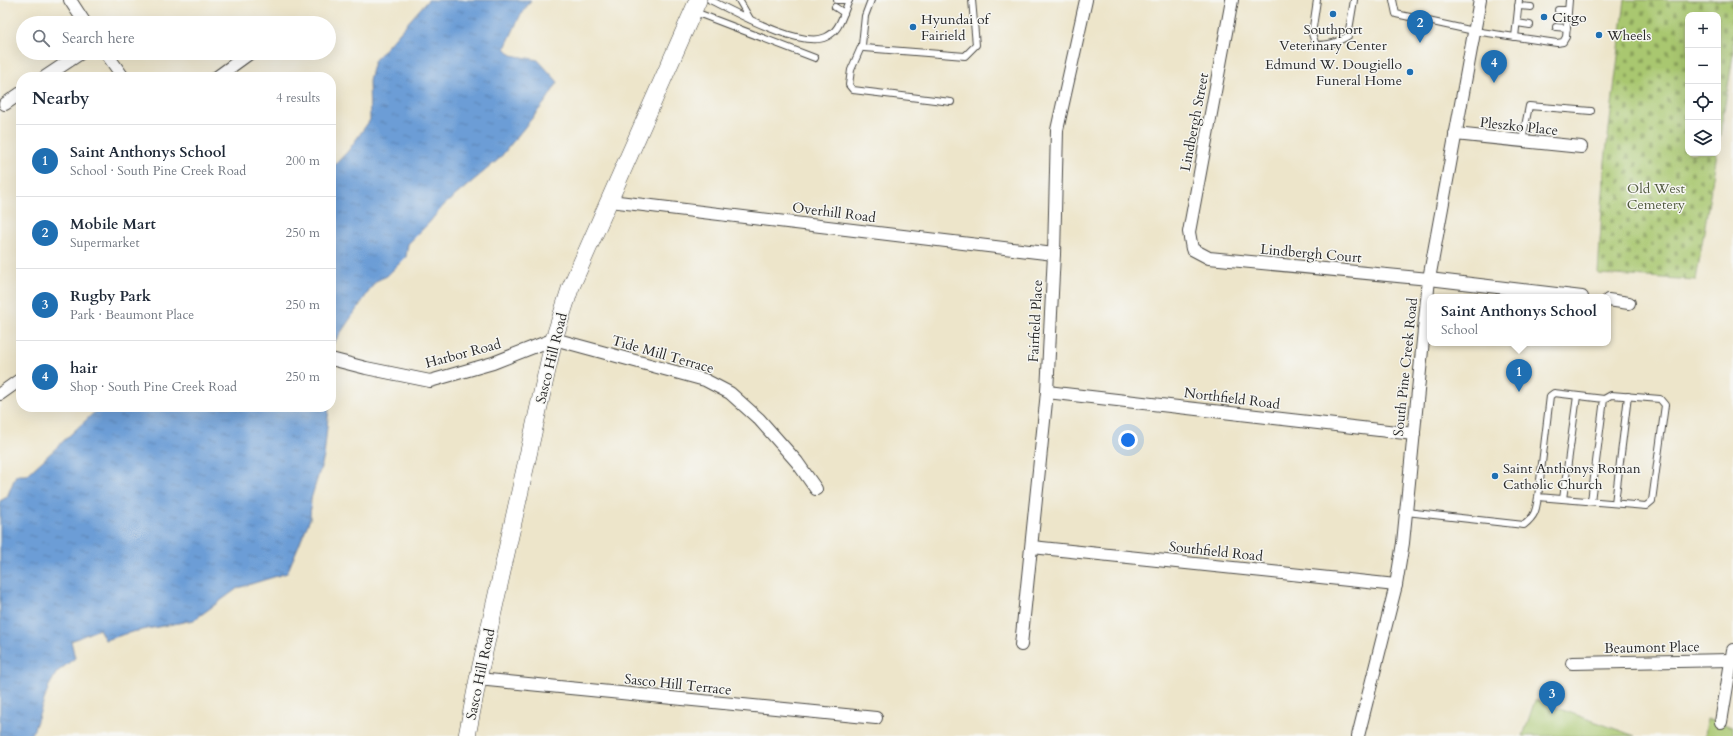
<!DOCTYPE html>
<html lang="en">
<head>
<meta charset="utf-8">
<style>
	:root { --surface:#fff; --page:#f2f2f3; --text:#1f2937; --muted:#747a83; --line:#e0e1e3; --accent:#1f6fb2 }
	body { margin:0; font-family:Cardo,serif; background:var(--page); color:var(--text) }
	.controls { position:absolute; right:12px; top:12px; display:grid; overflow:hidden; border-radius:8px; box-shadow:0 4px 16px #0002 }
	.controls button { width:36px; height:36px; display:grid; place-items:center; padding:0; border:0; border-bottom:1px solid var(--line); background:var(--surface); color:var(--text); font:20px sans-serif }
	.you { position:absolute; left:1128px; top:440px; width:14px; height:14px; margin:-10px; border:3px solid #fff; border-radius:50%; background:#1a73e8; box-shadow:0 0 0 6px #1a73e833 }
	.badge { display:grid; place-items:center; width:26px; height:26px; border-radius:50%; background:var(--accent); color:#fff; font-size:13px; font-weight:700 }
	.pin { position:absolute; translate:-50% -33px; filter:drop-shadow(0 1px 2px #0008) }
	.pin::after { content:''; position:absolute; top:21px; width:14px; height:12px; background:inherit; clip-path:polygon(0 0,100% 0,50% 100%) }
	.popup { position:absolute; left:1427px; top:294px; width:184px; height:52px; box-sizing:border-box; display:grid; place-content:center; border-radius:8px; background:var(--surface); filter:drop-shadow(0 1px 3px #0005); font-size:13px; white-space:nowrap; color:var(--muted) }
	.popup b { font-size:15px; color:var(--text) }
	.popup::after { content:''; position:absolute; left:50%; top:100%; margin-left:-8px; border:8px solid transparent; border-top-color:var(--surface) }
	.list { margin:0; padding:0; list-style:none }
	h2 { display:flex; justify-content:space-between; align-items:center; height:52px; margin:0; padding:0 16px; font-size:17px }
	h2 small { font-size:13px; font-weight:400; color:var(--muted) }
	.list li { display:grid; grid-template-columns:26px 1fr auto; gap:12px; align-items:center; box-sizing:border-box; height:72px; padding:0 16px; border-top:1px solid var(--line) }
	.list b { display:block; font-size:15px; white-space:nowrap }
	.list p { margin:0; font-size:13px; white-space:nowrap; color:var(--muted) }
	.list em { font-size:13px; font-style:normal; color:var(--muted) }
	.icon { flex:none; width:22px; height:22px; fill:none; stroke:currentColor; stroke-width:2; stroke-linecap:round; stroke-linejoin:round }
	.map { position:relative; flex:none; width:1733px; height:736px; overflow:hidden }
	.search { position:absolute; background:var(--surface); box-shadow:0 4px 16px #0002; left:16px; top:16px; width:320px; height:44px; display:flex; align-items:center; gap:10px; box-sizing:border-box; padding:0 14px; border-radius:22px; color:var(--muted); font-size:15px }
	.panel { position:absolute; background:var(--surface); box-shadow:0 4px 16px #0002; left:16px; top:72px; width:320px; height:340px; border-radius:16px }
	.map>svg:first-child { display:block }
	.cemetery { fill:url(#cemetery-stones); stroke:#6a794d }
	.green { fill:#a9c76f; stroke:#6a794d }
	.water { fill:url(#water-ripples); stroke:#4c6480 }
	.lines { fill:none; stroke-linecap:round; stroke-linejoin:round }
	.lane-casing { stroke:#484743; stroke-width:8 }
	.street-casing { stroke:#484743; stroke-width:14 }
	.secondary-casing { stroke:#484743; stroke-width:18 }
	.lane { stroke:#fff; stroke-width:6 }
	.street { stroke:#fff; stroke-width:12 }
	.secondary { stroke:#fff; stroke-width:17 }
	.poi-dot { fill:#1f6fb2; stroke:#f6f6f2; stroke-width:1.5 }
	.labels { text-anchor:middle; stroke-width:3; stroke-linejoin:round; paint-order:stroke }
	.poi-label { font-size:14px; fill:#2b2b2b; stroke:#f6f6f2; text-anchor:start }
	.street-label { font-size:14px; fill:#2b2b2b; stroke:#f6f6f2 }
	.park-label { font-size:14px; fill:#515a3f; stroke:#f6f6f2 }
</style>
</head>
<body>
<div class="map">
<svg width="1733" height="736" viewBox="0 0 1733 736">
	<defs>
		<pattern id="cemetery-stones" width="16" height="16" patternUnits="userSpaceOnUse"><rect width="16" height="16" fill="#a9c76f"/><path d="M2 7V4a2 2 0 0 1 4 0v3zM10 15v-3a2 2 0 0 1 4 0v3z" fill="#8aa25b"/></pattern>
		<pattern id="water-ripples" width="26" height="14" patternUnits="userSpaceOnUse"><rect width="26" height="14" fill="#6c9dd6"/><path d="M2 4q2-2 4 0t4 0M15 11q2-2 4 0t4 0" fill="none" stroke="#5980ae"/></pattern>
	</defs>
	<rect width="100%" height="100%" fill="#f6f6f2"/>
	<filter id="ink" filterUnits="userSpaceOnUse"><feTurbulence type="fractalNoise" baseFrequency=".025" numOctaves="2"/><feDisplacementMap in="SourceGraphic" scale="8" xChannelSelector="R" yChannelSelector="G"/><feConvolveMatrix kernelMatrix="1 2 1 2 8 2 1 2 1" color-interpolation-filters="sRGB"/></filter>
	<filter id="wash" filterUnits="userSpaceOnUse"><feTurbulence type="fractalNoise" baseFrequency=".012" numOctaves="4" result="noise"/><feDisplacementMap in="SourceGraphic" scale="16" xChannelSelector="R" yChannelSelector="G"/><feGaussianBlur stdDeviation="0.9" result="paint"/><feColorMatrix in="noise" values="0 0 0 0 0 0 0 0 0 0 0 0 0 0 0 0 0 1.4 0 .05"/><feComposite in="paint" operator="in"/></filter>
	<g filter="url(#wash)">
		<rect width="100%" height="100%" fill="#ede5ca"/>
		<polygon class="cemetery" points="1625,0 1733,0 1733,55 1718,147 1718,15 1688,15 1688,153 1717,153 1696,280 1598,274 1605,161"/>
		<g class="green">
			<polygon points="1535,700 1635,736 1523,736"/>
			<polygon points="1707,719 1733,727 1733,736 1705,736"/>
		</g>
		<g class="water">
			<polygon points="428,0 531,0 519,18 505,48 512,55 538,60 558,82 546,101 499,159 443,206 428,224 408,244 406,257 387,276 376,281 331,347 331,169 348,151 370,120 369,80 374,61"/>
			<polygon points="100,407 329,407 324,457 311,499 310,519 287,573 238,588 194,620 132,632 105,640 99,629 71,641 75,658 57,672 49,686 34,729 30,736 0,736 0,501 7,497 16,475 27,475"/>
		</g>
	</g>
	<g filter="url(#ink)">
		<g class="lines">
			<defs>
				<g id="lane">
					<path d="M 710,0 C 735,12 801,49 826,37 C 837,32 840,23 844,13 L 835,7"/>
					<polyline points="739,0 750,19"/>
					<polyline points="837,0 849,0"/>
					<polyline points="871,0 865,16 862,45 864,48 965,56 976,45 972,0"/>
					<path d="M 1317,0 L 1312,34 L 1316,45 C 1329,45 1336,43 1348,36 L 1354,0"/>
					<polyline points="1393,0 1396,14 1474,31 1557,43 1563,42 1566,37 1569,0"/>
					<polyline points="1518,6 1531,7"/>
					<polyline points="1558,10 1568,10"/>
					<polyline points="695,12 815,58"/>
					<polyline points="844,13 849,0"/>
					<polyline points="1517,23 1530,25"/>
					<polyline points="1556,27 1567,28"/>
					<polyline points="1515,37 1519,0"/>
					<polyline points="862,45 851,70 849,85 853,90 951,102"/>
					<polyline points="1522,141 1529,106 1591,111"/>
					<polyline points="1563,499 1577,396"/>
					<polyline points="1591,501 1604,399"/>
					<polyline points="1615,503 1628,396"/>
					<path d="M 1406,512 L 1524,525 C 1535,516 1536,511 1538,497 L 1550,396 L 1554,393 L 1604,399 L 1611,395 L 1660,399 L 1665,405 L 1652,501 L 1646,506 L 1538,497"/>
				</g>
				<g id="street">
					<polyline points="70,0 85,23"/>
					<polyline points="1232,0 1189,232 1192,249 1209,258 1429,279 1582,297"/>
					<polyline points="106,53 123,77"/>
					<polyline points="45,77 81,53"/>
					<polyline points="217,77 250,53"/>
					<polyline points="5,104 21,93"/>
					<polyline points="1455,134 1581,147"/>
					<polyline points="610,201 1054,254"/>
					<polyline points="1608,300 1629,303"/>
					<polyline points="331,359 366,368 430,381 493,363 554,339 705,380 730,393 759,419 797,462 816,489"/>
					<polyline points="1047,392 1414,434"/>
					<polyline points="0,394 21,379"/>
					<polyline points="1032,547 1396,585"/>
					<polyline points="1021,645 1047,392 1054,254 1057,130 1086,0"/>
					<polyline points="1572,663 1731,660"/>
					<polyline points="478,679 876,718"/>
					<polyline points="1721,722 1733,650"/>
					<polyline points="1358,736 1396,585 1403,543 1429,279 1480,0"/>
				</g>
				<polyline id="secondary" points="467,736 478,679 554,339 570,289 698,0"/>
			</defs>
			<use href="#lane" class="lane-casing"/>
			<use href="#street" class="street-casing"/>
			<use href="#secondary" class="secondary-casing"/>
			<use href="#lane" class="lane"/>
			<use href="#street" class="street"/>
			<use href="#secondary" class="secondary"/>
		</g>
	</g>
	<g class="poi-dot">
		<circle cx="1333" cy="14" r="4"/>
		<circle cx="1544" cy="17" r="4"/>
		<circle cx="913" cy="27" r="4"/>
		<circle cx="1599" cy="35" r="4"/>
		<circle cx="1410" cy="72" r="4"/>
		<circle cx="1495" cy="476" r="4"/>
	</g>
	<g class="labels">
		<g class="poi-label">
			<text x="1552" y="22">Citgo</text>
			<text x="921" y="24">Hyundai of<tspan x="921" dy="16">Fairield</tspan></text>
			<text x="1333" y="34" text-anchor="middle">Southport<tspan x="1333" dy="16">Veterinary Center</tspan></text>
			<text x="1607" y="40">Wheels</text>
			<text x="1402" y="69" text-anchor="end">Edmund W. Dougiello<tspan x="1402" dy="16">Funeral Home</tspan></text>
			<text x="1503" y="473">Saint Anthonys Roman<tspan x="1503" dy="16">Catholic Church</tspan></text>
		</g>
		<g class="street-label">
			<text transform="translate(1194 122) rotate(-79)" y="5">Lindbergh Street</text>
			<text transform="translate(1519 126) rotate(6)" y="5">Pleszko Place</text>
			<text transform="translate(834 212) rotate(7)" y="5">Overhill Road</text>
			<text transform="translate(1311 253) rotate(5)" y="5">Lindbergh Court</text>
			<text transform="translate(1035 321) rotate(-87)" y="5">Fairfield Place</text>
			<text transform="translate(463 353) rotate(-15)" y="5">Harbor Road</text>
			<text transform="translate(663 354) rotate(16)" y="5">Tide Mill Terrace</text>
			<text transform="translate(551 358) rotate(-76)" y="5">Sasco Hill Road</text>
			<text transform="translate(1405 367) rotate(-84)" y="5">South Pine Creek Road</text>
			<text transform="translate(1232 398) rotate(7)" y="5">Northfield Road</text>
			<text transform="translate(1216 551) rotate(6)" y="5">Southfield Road</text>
			<text transform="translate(1652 647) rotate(-1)" y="5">Beaumont Place</text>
			<text transform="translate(480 674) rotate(-78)" y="5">Sasco Hill Road</text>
			<text transform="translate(678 684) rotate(6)" y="5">Sasco Hill Terrace</text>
		</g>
		<g class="park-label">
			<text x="1656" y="193">Old West<tspan x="1656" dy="16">Cemetery</tspan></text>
		</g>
	</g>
</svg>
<div class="controls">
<button>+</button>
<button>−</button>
<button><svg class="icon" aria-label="locate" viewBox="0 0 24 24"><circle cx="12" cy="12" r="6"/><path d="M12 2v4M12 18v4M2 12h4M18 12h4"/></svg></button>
<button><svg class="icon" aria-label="layers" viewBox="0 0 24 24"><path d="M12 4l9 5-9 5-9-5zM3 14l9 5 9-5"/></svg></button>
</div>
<div class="you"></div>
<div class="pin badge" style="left:1519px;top:392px">1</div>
<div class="popup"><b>Saint Anthonys School</b>School</div>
<div class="pin badge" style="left:1420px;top:43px">2</div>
<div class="pin badge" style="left:1552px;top:714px">3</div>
<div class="pin badge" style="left:1494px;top:83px">4</div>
<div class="search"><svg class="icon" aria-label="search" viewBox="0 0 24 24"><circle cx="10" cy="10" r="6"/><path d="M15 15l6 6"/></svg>Search here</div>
<section class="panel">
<h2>Nearby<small>4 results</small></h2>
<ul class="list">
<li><span class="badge">1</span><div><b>Saint Anthonys School</b><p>School · South Pine Creek Road</p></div><em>200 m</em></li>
<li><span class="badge">2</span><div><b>Mobile Mart</b><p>Supermarket</p></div><em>250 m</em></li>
<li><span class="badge">3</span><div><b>Rugby Park</b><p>Park · Beaumont Place</p></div><em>250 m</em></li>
<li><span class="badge">4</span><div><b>hair</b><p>Shop · South Pine Creek Road</p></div><em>250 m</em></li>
</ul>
</section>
</div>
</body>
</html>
